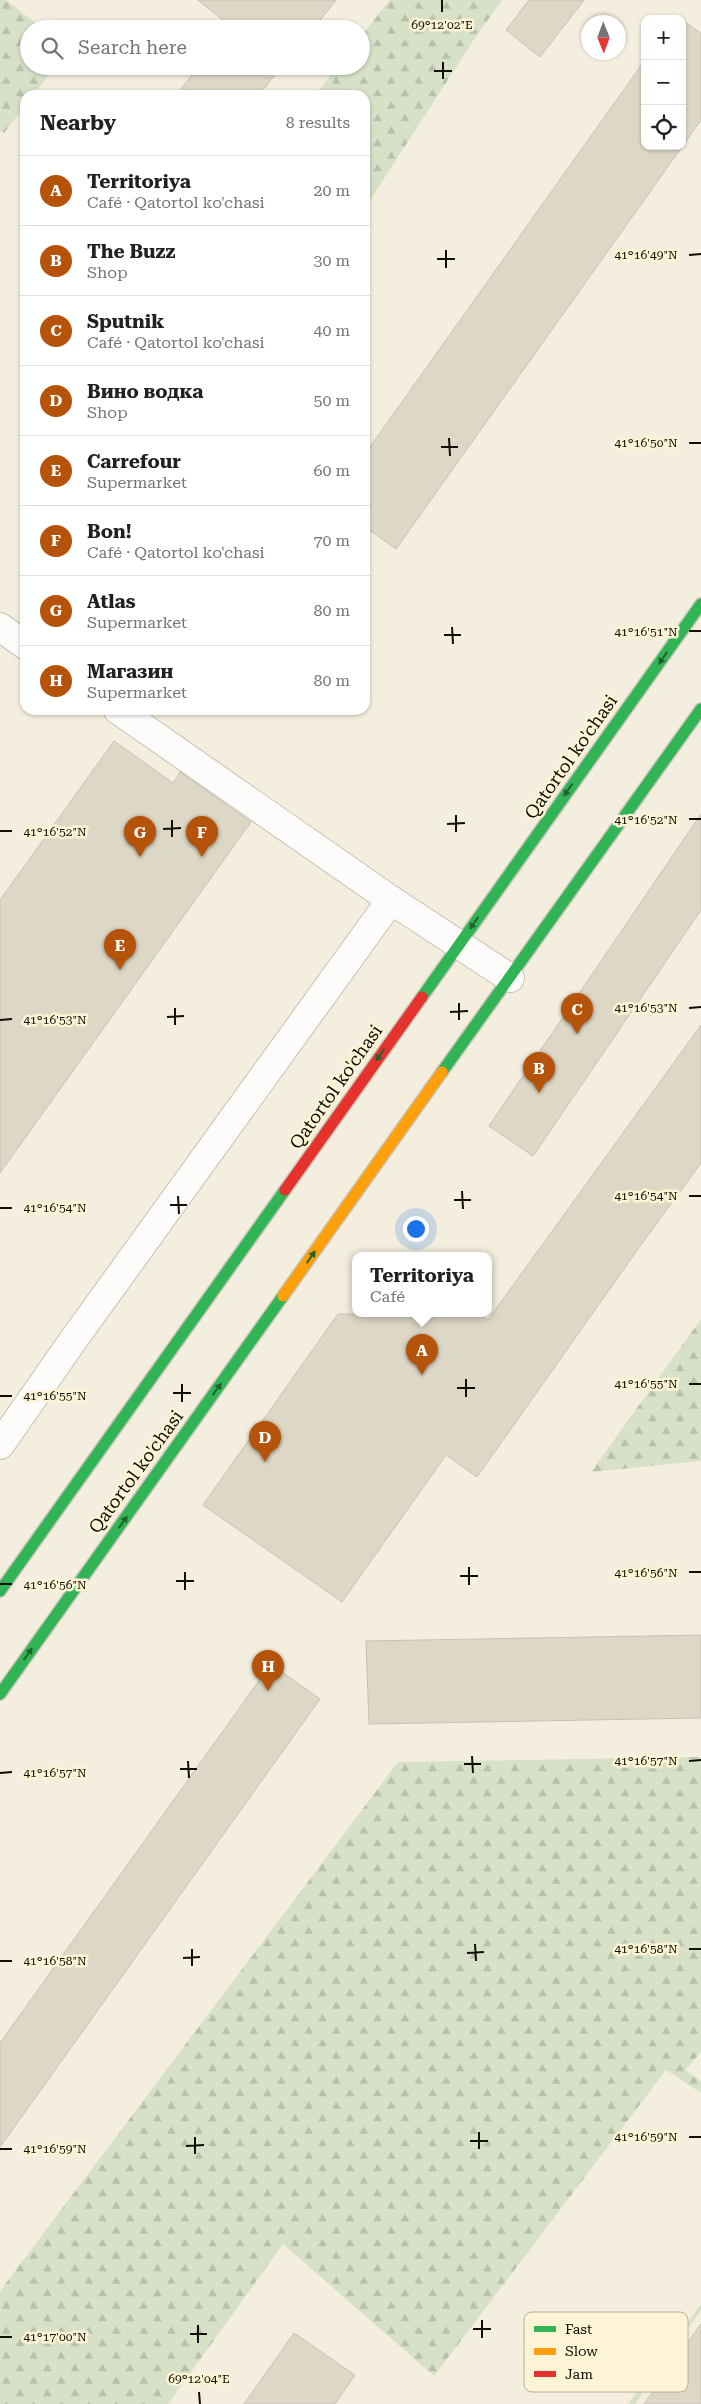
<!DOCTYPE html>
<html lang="en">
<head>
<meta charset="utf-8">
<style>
	:root { --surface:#fff; --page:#f2f2f2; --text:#202124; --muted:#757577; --line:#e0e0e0; --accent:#b45309 }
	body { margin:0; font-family:"Roboto Serif",serif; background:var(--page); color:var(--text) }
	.controls { position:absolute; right:15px; top:15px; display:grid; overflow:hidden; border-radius:10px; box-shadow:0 1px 4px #0004 }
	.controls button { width:45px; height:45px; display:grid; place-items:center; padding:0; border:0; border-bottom:1px solid var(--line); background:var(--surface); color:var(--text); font:25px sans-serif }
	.compass { position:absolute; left:581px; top:15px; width:45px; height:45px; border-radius:50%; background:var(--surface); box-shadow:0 1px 4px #0004; rotate:179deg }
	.you { position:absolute; left:415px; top:1228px; width:18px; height:18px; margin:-12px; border:4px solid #fff; border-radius:50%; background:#1a73e8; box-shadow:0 0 0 8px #1a73e833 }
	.badge { display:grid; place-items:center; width:32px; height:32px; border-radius:50%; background:var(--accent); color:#fff; font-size:16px; font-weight:700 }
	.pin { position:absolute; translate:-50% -41px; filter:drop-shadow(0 1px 2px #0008) }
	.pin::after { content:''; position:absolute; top:26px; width:18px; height:15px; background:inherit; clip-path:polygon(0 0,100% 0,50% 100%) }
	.popup { position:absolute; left:352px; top:1252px; width:140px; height:65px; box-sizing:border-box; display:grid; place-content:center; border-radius:10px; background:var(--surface); filter:drop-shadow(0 1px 4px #0005); font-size:16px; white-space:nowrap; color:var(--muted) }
	.popup b { font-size:19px; color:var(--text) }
	.popup::after { content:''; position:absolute; left:50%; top:100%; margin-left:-10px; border:10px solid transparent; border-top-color:var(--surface) }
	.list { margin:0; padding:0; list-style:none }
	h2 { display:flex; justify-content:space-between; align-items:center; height:65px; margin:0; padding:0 20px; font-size:21px }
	h2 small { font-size:16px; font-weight:400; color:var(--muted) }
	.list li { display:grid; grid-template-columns:32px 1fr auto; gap:15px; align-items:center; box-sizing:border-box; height:70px; padding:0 20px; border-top:1px solid var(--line) }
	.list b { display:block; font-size:19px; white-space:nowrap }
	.list p { margin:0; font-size:16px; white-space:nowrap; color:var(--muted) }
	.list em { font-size:16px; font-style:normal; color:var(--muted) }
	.icon { flex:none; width:28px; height:28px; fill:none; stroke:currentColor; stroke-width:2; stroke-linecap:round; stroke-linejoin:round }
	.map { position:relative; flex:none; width:701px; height:2404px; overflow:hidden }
	.search { position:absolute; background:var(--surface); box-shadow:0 1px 4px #0004; left:20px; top:20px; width:350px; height:55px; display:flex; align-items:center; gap:12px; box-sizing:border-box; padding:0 18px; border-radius:28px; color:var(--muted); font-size:19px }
	.panel { position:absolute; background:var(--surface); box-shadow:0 1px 4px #0004; left:20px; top:90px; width:350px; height:625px; border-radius:15px }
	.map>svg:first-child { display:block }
	.forest { fill:url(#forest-firs) }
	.building { fill:#ddd7c5; stroke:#c6c1b5 }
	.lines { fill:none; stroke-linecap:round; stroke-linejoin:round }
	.street-casing { stroke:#c6c2b5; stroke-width:30 }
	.fast-casing { stroke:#c6c2b5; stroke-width:14 }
	.slow-casing { stroke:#c6c2b5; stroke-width:14 }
	.jam-casing { stroke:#c6c2b5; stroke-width:14 }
	.street { stroke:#fdfcfa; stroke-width:28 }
	.fast { stroke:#30b455; stroke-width:11 }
	.slow { stroke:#ff9f0a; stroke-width:11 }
	.jam { stroke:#e5322d; stroke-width:11 }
	.oneway { fill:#20612d }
	.ticks { fill:none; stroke:#110e05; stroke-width:2 }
	.labels { text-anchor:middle; stroke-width:5; stroke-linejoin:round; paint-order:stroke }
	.street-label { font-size:18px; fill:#110e05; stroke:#fdf3d5 }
	.key { fill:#fdf3d5; stroke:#b6ae97; stroke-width:1 }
	.key-label { font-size:14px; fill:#110e05 }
	.ticks-label { font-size:12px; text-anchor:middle; fill:#110e05; stroke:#fdf3d5; stroke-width:5; stroke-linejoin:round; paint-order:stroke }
</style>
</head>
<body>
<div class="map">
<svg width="701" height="2404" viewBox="0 0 701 2404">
	<defs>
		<pattern id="forest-firs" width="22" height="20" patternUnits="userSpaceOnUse" patternTransform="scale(1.25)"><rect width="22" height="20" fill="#d7e1c7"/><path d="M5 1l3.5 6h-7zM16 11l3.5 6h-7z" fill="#b8c0a9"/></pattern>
	</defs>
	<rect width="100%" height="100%" fill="#f4eede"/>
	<g class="forest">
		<polygon points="0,0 6,0 43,29 29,29 29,66 56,66 33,95 25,95 25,106 4,133 0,131"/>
		<polygon points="390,0 502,0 473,41 365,208 365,95 315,95 338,66 361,66 361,36"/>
		<polygon points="701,1319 701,1461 591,1472"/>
		<polygon points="701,1757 701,2052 685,2070 701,2081 701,2093 666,2070 434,2376 283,2244 168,2404 0,2404 0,2291 398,1762"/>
		<polygon points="701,2304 701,2310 635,2404 628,2404"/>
	</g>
	<g class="building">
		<polygon points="198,0 336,0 313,29 230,29 231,27"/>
		<polygon points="529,0 584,0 540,57 506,30"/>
		<polygon points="682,20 701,33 701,120 396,549 365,527 365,454 645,60 645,146 682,146"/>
		<polygon points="199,66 282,66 259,95 176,95"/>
		<polygon points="114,741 173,783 180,772 251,822 0,1173 0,900"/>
		<polygon points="701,814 701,910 533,1156 489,1126"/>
		<polygon points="701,1025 701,1163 643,1242 477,1477 446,1455 342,1602 203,1505 338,1314 478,1314 488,1320"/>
		<polygon points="701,1635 701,1718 369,1724 366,1641"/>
		<polygon points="271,1664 320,1699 0,2147 0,2043"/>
		<polygon points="701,2324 701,2404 644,2404"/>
		<polygon points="294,2333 355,2375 335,2404 244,2404"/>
	</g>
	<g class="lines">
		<defs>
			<g id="street">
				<polyline points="0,627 25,645"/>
				<polyline points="118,710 391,900 510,978"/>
				<polyline points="0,1445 74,1339 391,900"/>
			</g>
			<g id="fast">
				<polyline points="422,997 701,604"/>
				<polyline points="442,1072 701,709"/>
				<polyline points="0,1591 285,1190"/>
				<polyline points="0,1694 283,1296"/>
			</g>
			<polyline id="slow" points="283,1296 442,1072"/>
			<polyline id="jam" points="285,1190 422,997"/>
		</defs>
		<use href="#street" class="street-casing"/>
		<use href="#fast" class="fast-casing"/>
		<use href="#slow" class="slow-casing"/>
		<use href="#jam" class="jam-casing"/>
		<use href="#street" class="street"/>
		<use href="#fast" class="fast"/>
		<use href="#slow" class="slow"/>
		<use href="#jam" class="jam"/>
	</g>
	<defs><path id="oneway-solid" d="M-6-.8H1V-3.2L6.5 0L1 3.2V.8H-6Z" transform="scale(1.25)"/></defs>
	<g class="oneway">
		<use href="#oneway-solid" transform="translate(663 658) rotate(125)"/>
		<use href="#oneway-solid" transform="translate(568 790) rotate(125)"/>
		<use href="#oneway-solid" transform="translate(474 923) rotate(125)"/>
		<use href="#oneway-solid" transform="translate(380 1055) rotate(125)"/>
		<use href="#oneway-solid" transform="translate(311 1257) rotate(-55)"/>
		<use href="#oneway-solid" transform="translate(217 1389) rotate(-54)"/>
		<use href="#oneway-solid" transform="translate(123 1522) rotate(-54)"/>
		<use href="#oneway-solid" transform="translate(28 1654) rotate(-55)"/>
	</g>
	<path class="ticks" d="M 442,0 L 442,12M 443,62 L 443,79M 434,71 L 452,71M 446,250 L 446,268M 689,255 L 701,254M 437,259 L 455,259M 449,438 L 450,456M 689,443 L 701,443M 441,447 L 458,447M 452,627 L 453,644M 689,631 L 701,631M 444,635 L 461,635M 456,815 L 456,832M 689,819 L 701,819M 172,820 L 172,837M 447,824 L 465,823M 163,829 L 181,828M 0,831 L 12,831M 459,1003 L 459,1020M 175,1008 L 175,1025M 689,1008 L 701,1007M 450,1012 L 468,1011M 167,1017 L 184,1016M 0,1020 L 12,1019M 462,1191 L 463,1209M 178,1196 L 179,1214M 689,1196 L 701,1196M 454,1200 L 471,1200M 170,1205 L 187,1205M 0,1208 L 12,1208M 466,1379 L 466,1397M 182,1384 L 182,1402M 689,1384 L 701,1384M 457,1388 L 475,1388M 173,1393 L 191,1393M 0,1396 L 12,1396M 469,1567 L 469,1585M 185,1572 L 185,1590M 689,1572 L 701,1572M 460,1576 L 478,1576M 176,1581 L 194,1581M 0,1584 L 12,1584M 472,1756 L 473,1773M 188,1761 L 189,1778M 689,1761 L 701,1760M 464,1764 L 481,1764M 180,1769 L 197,1769M 0,1773 L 12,1772M 475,1944 L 476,1961M 192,1949 L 192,1966M 689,1949 L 701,1949M 467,1953 L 484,1952M 183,1958 L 200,1957M 0,1961 L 12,1961M 479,2132 L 479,2149M 195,2137 L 195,2154M 689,2137 L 701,2137M 470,2141 L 488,2141M 186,2146 L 204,2145M 0,2149 L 12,2149M 482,2320 L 482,2338M 198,2325 L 198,2343M 473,2329 L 491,2329M 190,2334 L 207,2334M 0,2337 L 12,2337M 199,2392 L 200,2404"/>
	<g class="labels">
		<g class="street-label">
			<text transform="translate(571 757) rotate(-55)" y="6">Qatortol ko'chasi</text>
			<text transform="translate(336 1087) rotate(-55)" y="6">Qatortol ko'chasi</text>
			<text transform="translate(136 1472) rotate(-54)" y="6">Qatortol ko'chasi</text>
		</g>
	</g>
	<rect x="524" y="2312" width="164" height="80" rx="8" class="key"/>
	<rect x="534" y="2326" width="22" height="6" fill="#30b455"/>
	<rect x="534" y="2348" width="22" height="7" fill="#ff9f0a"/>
	<rect x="534" y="2371" width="22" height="6" fill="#e5322d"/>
	<g class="key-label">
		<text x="565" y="2334">Fast</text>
		<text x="565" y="2356">Slow</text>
		<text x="565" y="2379">Jam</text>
	</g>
	<g class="ticks-label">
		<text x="442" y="29">69°12'02"E</text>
		<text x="646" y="259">41°16'49"N</text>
		<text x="646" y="447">41°16'50"N</text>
		<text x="646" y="636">41°16'51"N</text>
		<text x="646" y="824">41°16'52"N</text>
		<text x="55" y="836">41°16'52"N</text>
		<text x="646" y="1012">41°16'53"N</text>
		<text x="55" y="1024">41°16'53"N</text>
		<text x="646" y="1200">41°16'54"N</text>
		<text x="55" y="1212">41°16'54"N</text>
		<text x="646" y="1388">41°16'55"N</text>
		<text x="55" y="1400">41°16'55"N</text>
		<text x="646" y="1577">41°16'56"N</text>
		<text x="55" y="1589">41°16'56"N</text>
		<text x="646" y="1765">41°16'57"N</text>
		<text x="55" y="1777">41°16'57"N</text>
		<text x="646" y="1953">41°16'58"N</text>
		<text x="55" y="1965">41°16'58"N</text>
		<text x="646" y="2141">41°16'59"N</text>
		<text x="55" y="2153">41°16'59"N</text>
		<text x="55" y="2341">41°17'00"N</text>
		<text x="199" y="2383">69°12'04"E</text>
	</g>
</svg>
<div class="controls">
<button>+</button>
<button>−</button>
<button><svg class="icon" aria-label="locate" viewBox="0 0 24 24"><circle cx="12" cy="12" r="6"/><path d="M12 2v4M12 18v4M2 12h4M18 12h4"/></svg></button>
</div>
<svg class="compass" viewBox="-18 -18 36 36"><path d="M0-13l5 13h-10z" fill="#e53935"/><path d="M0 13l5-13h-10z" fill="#757577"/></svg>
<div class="you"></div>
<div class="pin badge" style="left:422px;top:1375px">A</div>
<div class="popup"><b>Territoriya</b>Café</div>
<div class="pin badge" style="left:539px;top:1093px">B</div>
<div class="pin badge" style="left:577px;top:1034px">C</div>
<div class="pin badge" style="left:265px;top:1462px">D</div>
<div class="pin badge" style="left:120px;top:970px">E</div>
<div class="pin badge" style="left:202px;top:857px">F</div>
<div class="pin badge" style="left:140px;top:857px">G</div>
<div class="pin badge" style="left:268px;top:1691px">H</div>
<div class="search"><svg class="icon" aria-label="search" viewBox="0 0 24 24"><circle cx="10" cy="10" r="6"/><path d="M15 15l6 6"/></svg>Search here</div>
<section class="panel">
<h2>Nearby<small>8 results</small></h2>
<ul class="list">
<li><span class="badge">A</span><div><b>Territoriya</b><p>Café · Qatortol ko'chasi</p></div><em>20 m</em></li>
<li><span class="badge">B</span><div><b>The Buzz</b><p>Shop</p></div><em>30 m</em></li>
<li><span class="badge">C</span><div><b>Sputnik</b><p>Café · Qatortol ko'chasi</p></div><em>40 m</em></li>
<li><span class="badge">D</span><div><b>Вино водка</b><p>Shop</p></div><em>50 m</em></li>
<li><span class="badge">E</span><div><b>Carrefour</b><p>Supermarket</p></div><em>60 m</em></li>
<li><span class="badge">F</span><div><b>Bon!</b><p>Café · Qatortol ko'chasi</p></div><em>70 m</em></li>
<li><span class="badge">G</span><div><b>Atlas</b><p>Supermarket</p></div><em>80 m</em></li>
<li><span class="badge">H</span><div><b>Магазин</b><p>Supermarket</p></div><em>80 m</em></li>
</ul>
</section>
</div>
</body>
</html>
